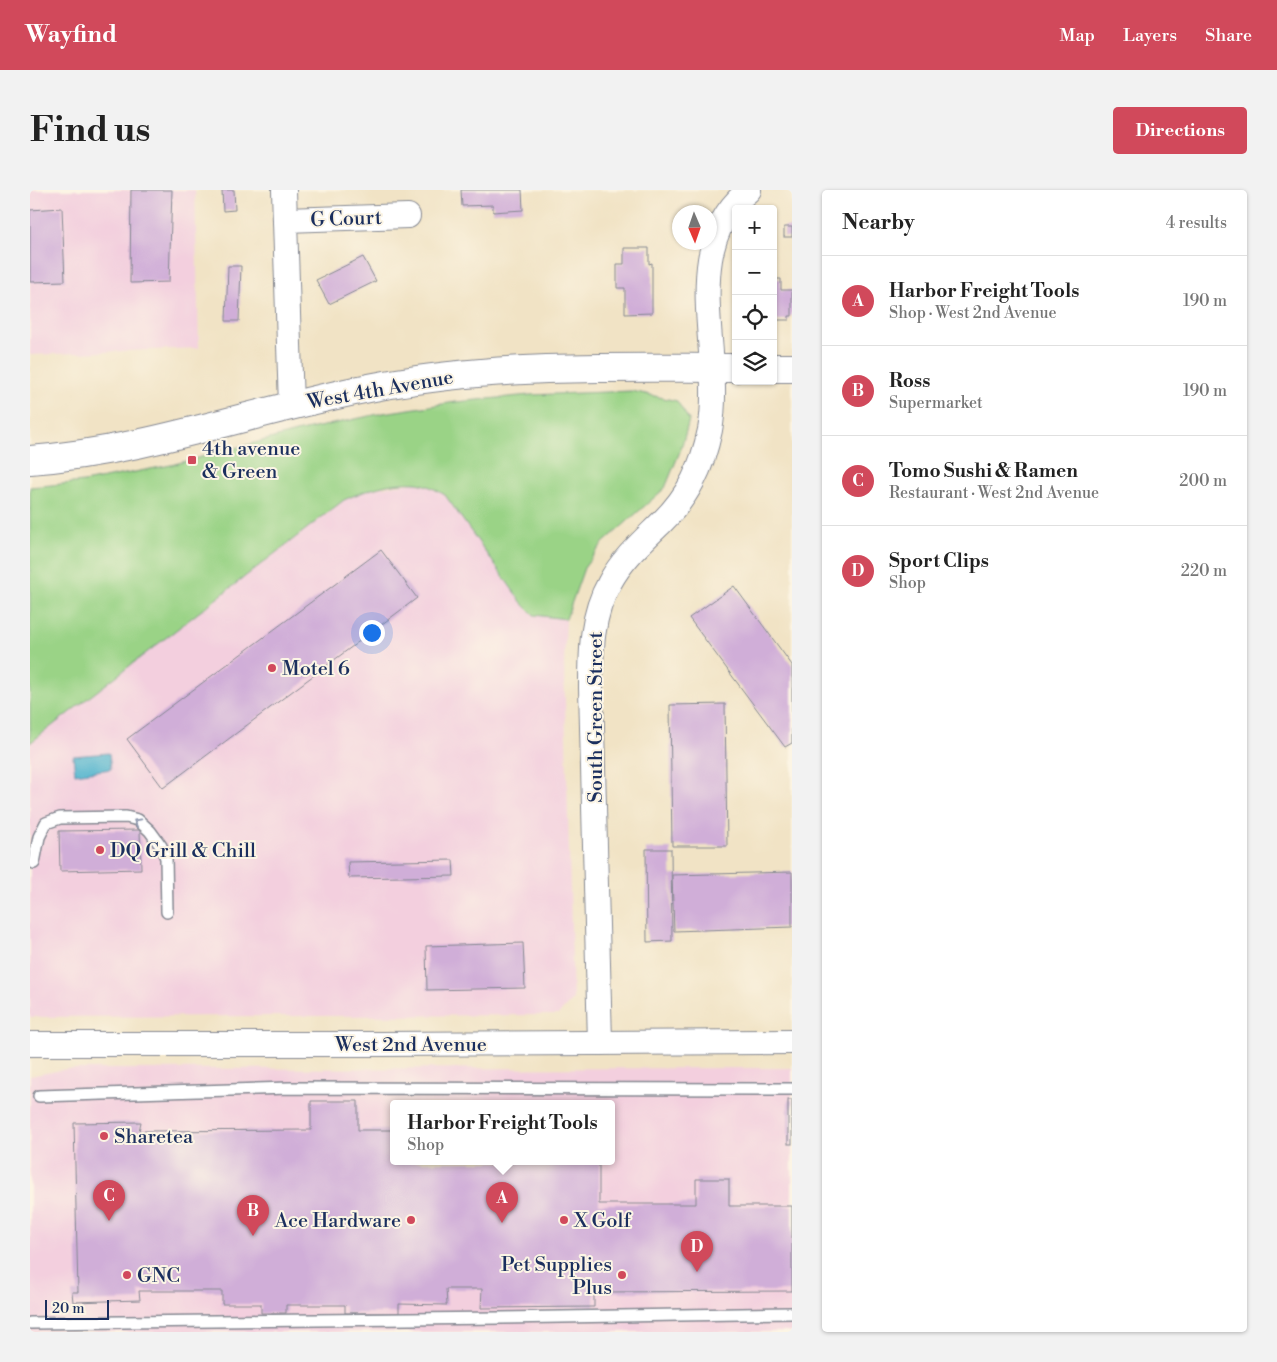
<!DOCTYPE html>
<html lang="en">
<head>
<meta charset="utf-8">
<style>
	:root { --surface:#fff; --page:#f2f2f2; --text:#222; --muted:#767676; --line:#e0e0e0; --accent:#d1495b }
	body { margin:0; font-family:"Libre Bodoni",serif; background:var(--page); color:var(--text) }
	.controls { position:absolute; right:15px; top:15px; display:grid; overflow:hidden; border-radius:5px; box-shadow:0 1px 4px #0004 }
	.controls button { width:45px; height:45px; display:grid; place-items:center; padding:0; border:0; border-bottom:1px solid var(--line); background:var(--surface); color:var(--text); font:25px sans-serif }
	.compass { position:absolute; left:642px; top:15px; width:45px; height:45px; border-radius:50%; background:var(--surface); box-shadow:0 1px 4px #0004; rotate:178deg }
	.scale { position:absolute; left:15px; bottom:12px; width:64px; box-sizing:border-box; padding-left:5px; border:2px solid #1b2f5e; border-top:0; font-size:14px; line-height:18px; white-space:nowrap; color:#1b2f5e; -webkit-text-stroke:4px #fcf5e5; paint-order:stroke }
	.you { position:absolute; left:341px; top:442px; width:18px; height:18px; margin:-12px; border:4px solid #fff; border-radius:50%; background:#1a73e8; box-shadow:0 0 0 8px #1a73e833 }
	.badge { display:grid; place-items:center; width:32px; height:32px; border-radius:50%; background:var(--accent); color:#fff; font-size:16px; font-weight:700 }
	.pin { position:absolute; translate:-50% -41px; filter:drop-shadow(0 1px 2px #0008) }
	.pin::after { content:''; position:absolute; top:26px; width:18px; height:15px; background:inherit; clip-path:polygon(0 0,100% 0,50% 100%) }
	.popup { position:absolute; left:360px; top:910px; width:225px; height:65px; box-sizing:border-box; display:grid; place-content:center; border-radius:5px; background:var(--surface); filter:drop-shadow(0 1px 4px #0005); font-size:16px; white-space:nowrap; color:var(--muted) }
	.popup b { font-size:19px; color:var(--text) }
	.popup::after { content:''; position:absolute; left:50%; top:100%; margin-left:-10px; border:10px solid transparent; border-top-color:var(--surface) }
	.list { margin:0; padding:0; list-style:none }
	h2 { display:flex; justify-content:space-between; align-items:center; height:65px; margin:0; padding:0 20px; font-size:21px }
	h2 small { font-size:16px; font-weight:400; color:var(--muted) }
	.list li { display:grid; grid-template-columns:32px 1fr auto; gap:15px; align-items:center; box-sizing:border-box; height:90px; padding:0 20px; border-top:1px solid var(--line) }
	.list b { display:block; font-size:19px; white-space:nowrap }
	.list p { margin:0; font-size:16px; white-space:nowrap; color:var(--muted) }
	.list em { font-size:16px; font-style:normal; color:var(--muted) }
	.icon { flex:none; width:28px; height:28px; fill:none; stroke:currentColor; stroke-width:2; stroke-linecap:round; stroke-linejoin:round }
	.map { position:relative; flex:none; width:762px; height:1142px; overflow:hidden; border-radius:5px }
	header { display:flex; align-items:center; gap:30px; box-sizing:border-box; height:70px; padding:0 25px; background:var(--accent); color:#fff }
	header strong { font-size:24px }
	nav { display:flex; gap:28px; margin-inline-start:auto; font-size:18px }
	.intro { display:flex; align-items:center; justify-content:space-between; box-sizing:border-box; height:120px; padding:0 30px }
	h1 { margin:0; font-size:35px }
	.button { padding:12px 22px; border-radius:5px; background:var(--accent); color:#fff; font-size:18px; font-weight:700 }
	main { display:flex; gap:30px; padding:0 30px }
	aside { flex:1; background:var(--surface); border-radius:5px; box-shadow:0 1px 4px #0004 }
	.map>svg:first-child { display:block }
	.built { fill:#f3cfde; fill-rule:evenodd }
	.green { fill:#9ad386; stroke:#5a8172 }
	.water { fill:#4fb3ce; stroke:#357196 }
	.building { fill:#d0aed8 }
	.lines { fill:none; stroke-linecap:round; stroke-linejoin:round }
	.service-casing { stroke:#868992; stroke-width:14 }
	.minor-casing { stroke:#868992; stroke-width:26 }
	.tertiary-casing { stroke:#868992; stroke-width:30 }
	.service { stroke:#fff; stroke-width:11 }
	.minor { stroke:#fff; stroke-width:24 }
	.tertiary { stroke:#fff; stroke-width:28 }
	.oneway { stroke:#8d97ae }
	.poi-dot { fill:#d1495b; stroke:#fcf5e5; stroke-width:2 }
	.labels { text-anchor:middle; stroke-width:4; stroke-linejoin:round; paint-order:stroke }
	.street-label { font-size:20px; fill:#1b2f5e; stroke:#fcf5e5 }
	.poi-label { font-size:20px; fill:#1b2f5e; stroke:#fcf5e5; text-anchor:start }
</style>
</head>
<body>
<header>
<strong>Wayfind</strong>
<nav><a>Map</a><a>Layers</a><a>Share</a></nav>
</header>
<div class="intro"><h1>Find us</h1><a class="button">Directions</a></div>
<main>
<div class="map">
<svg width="762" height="1142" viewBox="0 0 762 1142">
	<rect width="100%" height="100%" fill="#fcf5e5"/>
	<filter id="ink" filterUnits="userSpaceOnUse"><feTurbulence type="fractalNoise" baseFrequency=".02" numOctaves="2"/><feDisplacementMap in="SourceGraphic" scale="10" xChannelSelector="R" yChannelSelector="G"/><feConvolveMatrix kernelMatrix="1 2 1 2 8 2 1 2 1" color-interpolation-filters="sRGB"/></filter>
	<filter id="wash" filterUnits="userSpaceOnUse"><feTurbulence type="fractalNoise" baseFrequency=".0096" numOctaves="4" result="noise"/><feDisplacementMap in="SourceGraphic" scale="20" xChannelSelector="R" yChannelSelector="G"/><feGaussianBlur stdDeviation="1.12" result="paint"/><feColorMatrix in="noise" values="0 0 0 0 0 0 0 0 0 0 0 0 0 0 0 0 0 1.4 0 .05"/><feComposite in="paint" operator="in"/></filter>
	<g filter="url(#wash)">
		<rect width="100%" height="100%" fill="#f1e3c5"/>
		<g class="built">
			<polygon points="0,0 165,0 169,158 0,165"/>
			<polygon points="386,293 400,297 415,305 492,413 504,425 536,429 534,474 543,809 528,825 0,827 0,553 314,310 336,300 367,295"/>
			<path d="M 762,878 L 762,1142 L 0,1142 L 0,886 L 37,879 ZM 363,914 L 581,914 L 581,972 L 363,972 Z"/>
		</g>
		<path class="green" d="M 602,201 L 647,211 L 659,230 L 651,259 L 635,298 L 573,353 L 554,378 L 536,429 L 504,425 L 492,413 L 415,305 C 406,300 397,294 386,293 C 361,291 336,300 314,310 L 0,553 L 0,297 L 54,292 L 141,275 L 266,242 L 353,223 L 426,212 L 500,205 Z"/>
		<polygon class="water" points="79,563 81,579 45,584 43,566"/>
		<g id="blocks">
			<g class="building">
				<polygon points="101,0 142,0 139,92 100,93"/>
				<polygon points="192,0 204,0 205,20 193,21"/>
				<polygon points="431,0 492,0 493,20 463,22 463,15 432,16"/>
				<polygon points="32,18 35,91 0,92 0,20"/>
				<rect x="754" y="37" width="8" height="10"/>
				<polygon points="594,58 619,58 619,74 622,73 622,123 595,124 595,98 587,98 587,74 594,74"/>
				<polygon points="333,67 346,91 299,114 286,90"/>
				<polygon points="198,76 211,76 209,131 196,131"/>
				<polygon points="743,89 751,89 751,100 762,100 762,126 759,126 759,130 747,130 746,127 743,127"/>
				<polygon points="351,360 387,408 133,598 97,549"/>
				<polygon points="704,396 762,475 762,553 755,557 659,428"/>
				<polygon points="695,514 697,656 642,656 640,515"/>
				<polygon points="110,640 111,679 30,681 29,641"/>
				<polygon points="616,659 641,659 642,751 617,752"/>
				<polygon points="423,670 424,686 319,688 318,672"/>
				<polygon points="762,682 762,737 644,741 642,685"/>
				<polygon points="493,753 495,798 397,800 396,756"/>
				<rect x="758" y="910" width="4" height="44"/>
				<polygon points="281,911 328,911 328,940 363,940 363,972 569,972 569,1014 666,1014 666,989 699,989 699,1016 762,1016 762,1101 564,1102 564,1117 451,1118 452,1099 416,1099 417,1115 369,1114 369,1123 315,1123 315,1115 256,1115 256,1123 231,1123 231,1114 192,1114 192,1101 109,1101 110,1110 43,1112 42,1102 48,1102 44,933 111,932 109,941 281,940"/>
			</g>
		</g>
	</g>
	<g filter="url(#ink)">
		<use href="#blocks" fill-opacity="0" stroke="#868992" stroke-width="1"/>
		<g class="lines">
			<defs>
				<g id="service">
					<polyline points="4,673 9,647 16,633 30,628 96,627 108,630 120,641 131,656 136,668 137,722"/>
					<polyline points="9,906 260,898 762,899"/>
					<polyline points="0,1133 471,1128 762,1123"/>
				</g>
				<g id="minor">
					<polyline points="254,0 261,216"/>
					<polyline points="255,30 378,26"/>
					<path d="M 570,853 L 561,498 C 561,461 561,425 580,392 C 593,368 613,351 632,332 C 659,305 672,278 680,240 C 695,163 646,58 719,0"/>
					<polyline points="0,854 350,854 762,852"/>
				</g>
				<g id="tertiary">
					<polyline points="743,178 762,178"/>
					<path d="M 0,270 C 122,261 236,216 355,195 C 471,174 589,178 706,178"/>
				</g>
			</defs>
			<use href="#service" class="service-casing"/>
			<use href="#minor" class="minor-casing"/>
			<use href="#tertiary" class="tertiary-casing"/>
			<use href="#service" class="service"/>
			<use href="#minor" class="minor"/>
			<use href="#tertiary" class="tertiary"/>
		</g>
		<defs><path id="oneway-chevron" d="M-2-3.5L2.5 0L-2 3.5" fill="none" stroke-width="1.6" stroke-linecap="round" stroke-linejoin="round" transform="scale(1.25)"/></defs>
		<use class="oneway" href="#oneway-chevron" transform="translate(107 632) rotate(-151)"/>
	</g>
	<g class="poi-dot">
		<rect x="157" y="265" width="10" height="10" rx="2.5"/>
		<circle cx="242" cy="478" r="5"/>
		<circle cx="70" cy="660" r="5"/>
		<circle cx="74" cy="946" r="5"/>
		<circle cx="381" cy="1030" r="5"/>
		<circle cx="534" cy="1030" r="5"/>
		<circle cx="97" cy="1085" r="5"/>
		<circle cx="592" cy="1085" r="5"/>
	</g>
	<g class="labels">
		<g class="street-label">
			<text transform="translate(316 28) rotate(-2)" y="7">G Court</text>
			<text transform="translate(350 199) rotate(-10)" y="7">West 4th Avenue</text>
			<text transform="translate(565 527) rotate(-90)" y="7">South Green Street</text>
			<text x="381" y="861">West 2nd Avenue</text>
		</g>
		<g class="poi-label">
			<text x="172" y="265">4th avenue<tspan x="172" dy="23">&amp; Green</tspan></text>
			<text x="252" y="485">Motel 6</text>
			<text x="80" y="667">DQ Grill &amp; Chill</text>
			<text x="84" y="953">Sharetea</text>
			<text x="371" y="1037" text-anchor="end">Ace Hardware</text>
			<text x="544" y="1037">X Golf</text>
			<text x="582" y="1081" text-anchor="end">Pet Supplies<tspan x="582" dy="23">Plus</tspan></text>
			<text x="107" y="1092">GNC</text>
		</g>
	</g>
</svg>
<div class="controls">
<button>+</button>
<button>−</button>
<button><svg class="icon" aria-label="locate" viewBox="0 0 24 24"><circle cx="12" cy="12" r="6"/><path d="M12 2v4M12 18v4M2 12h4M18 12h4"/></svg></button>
<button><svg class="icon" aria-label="layers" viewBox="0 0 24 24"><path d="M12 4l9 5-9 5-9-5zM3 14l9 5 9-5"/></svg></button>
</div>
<svg class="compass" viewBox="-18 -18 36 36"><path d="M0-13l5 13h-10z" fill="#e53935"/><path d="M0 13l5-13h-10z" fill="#767676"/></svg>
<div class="scale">20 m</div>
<div class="you"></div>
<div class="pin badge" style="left:472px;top:1033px">A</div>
<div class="popup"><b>Harbor Freight Tools</b>Shop</div>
<div class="pin badge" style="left:223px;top:1046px">B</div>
<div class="pin badge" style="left:79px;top:1031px">C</div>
<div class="pin badge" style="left:667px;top:1082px">D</div>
</div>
<aside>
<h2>Nearby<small>4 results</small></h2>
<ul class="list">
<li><span class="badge">A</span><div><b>Harbor Freight Tools</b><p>Shop · West 2nd Avenue</p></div><em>190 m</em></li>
<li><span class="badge">B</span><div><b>Ross</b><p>Supermarket</p></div><em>190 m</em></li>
<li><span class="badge">C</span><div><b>Tomo Sushi &amp; Ramen</b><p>Restaurant · West 2nd Avenue</p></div><em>200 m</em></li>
<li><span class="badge">D</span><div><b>Sport Clips</b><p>Shop</p></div><em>220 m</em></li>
</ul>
</aside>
</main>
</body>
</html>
